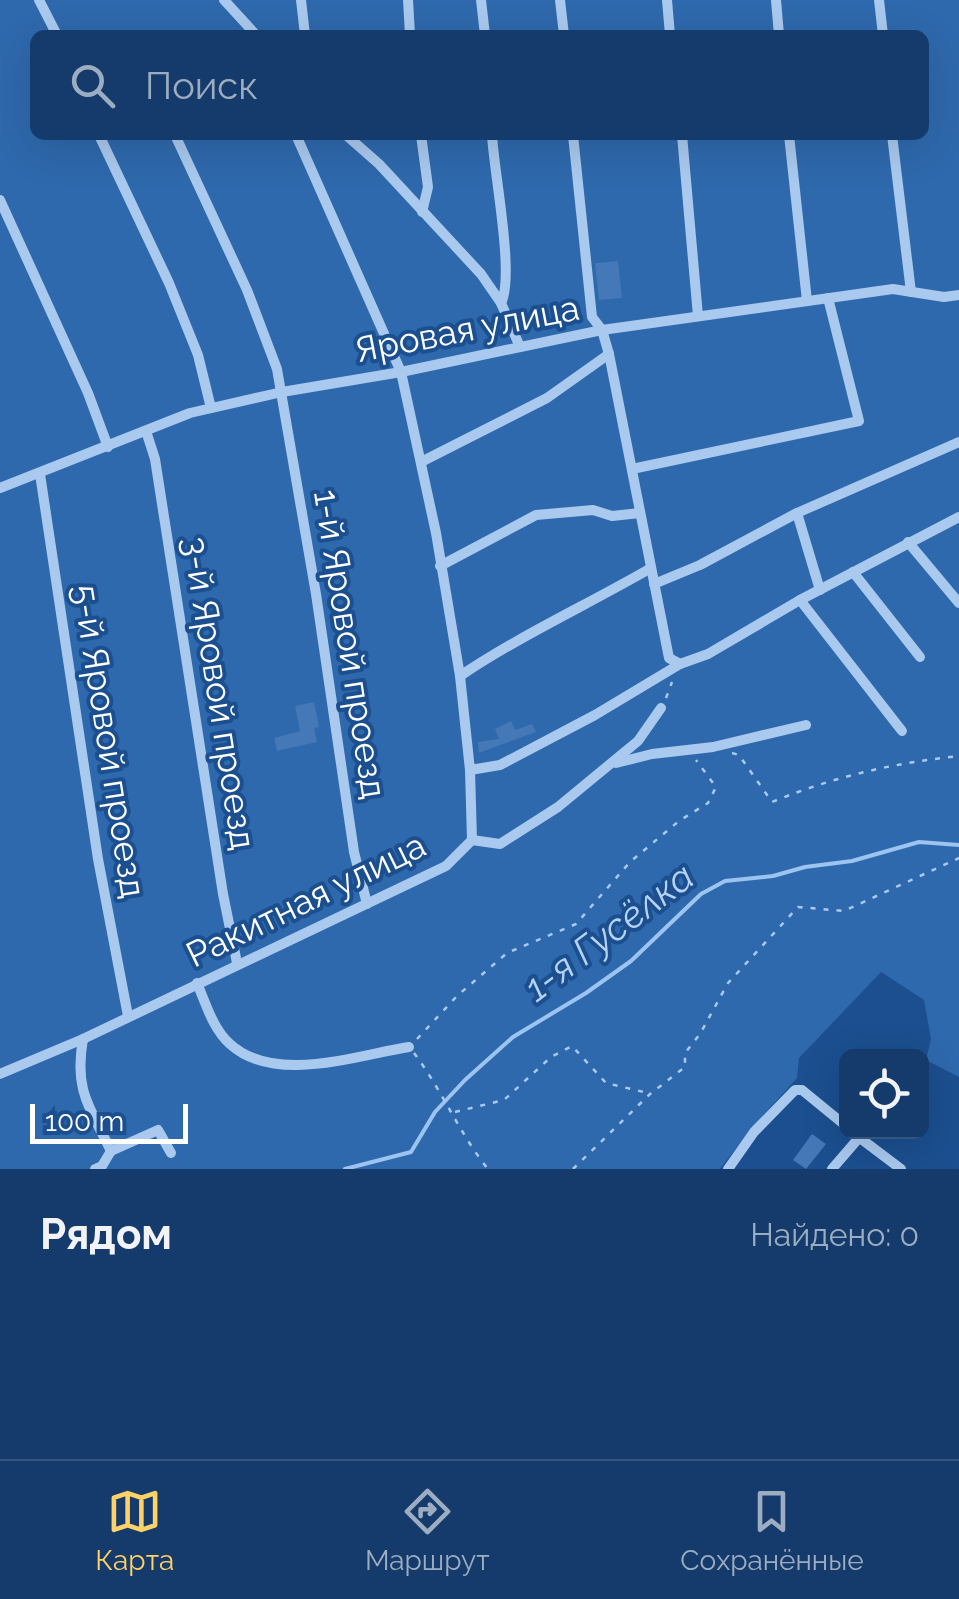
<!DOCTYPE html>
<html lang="ru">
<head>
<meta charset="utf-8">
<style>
	:root { --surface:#143b6b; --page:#214673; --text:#f1f3f6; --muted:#9dadc1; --line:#33557e; --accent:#ffd166 }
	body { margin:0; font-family:Raleway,sans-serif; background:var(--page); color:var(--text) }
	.controls { position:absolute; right:30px; bottom:30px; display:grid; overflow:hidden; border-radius:15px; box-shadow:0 10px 40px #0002 }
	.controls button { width:90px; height:90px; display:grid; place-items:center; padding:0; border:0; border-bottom:2px solid var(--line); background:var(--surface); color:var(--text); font:50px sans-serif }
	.scale { position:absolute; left:30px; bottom:25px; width:158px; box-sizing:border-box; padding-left:10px; border:5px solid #fff; border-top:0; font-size:28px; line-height:35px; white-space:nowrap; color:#fff; -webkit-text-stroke:8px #1b4f8f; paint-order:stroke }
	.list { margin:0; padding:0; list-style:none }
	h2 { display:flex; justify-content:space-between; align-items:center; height:130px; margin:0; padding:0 40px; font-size:42px }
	h2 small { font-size:32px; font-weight:400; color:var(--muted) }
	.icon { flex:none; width:55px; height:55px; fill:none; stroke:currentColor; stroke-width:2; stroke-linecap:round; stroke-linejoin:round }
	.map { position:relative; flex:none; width:959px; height:1169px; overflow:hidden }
	.search { position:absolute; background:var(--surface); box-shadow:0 10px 40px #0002; left:30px; right:30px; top:30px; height:110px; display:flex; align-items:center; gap:25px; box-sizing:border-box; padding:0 35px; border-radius:15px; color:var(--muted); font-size:38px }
	.sheet { height:290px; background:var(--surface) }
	nav { display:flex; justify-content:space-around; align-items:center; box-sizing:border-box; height:140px; border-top:2px solid var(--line); background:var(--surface); font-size:28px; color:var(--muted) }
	nav a { display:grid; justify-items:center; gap:5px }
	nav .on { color:var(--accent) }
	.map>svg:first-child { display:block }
	.green { fill:#2e69ad; fill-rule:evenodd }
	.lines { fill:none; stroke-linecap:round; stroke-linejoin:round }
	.stream { stroke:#9cc4f0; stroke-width:4 }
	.building { fill:#4478b7 }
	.path { stroke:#a9c9ee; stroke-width:2.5; stroke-dasharray:5 8; stroke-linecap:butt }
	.minor { stroke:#a9c9ee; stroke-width:10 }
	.labels { text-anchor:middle; stroke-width:8; stroke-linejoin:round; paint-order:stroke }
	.street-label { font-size:35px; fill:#fff; stroke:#1b4f8f }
	.water-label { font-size:38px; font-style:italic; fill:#b5d3f5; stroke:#1b4f8f }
</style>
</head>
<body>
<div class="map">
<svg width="959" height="1169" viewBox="0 0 959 1169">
	<rect width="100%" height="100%" fill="#1b4f8f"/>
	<path class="green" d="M 0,0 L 959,0 L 959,1077 L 926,1060 L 931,1039 L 924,1000 L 881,972 L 799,1058 L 797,1078 L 750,1130 L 720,1169 L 0,1169 ZM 35,35 L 924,35 L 924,135 L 35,135 Z"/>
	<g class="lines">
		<polyline class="stream" points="345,1169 411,1152 435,1112 465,1080 513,1037 586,993 631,961 701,894 725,881 773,876 805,867 852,861 919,842 959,845"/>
	</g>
	<g class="building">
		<polygon points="618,261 622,298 599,300 595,263"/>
		<polygon points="314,702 319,727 314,728 317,742 277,751 274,738 300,731 295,706"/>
		<polygon points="511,721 515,730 532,724 536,732 479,753 478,742 499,739 495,729"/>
		<polygon points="812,1134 826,1144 806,1169 793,1160"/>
	</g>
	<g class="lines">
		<g class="path">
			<polyline points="666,698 672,682"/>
			<path d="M 732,753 L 739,755 L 772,802 C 833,777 893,763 959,756"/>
			<polyline points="417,1039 457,996 507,953 576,924 630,862 679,821 708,803 716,787 696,760"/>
			<path d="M 414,1053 C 442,1090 459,1133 488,1169"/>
			<polyline points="455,1112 504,1100 551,1057 572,1046 606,1083 648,1093"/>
			<polyline points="573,1169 650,1094 685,1067 685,1053 700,1034 728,983 798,907 844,911 959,858"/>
		</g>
		<g class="minor">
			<polyline points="39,0 57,35"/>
			<polyline points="224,0 256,35"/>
			<polyline points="301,0 305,35"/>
			<polyline points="408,0 410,35"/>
			<polyline points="481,0 485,35"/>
			<polyline points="560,0 564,35"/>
			<polyline points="667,0 670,35"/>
			<polyline points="776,0 779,35"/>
			<polyline points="879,0 883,35"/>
			<polyline points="99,135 169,283 198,355 211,408"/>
			<polyline points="175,135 247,290 277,369 316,594 354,852 367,904"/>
			<polyline points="346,135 379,164 481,274 501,303 520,347"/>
			<polyline points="421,135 428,187 422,212"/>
			<path d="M 492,135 C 494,173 515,276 501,303"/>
			<polyline points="573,135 592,317 602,330 609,354 669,658 680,664"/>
			<polyline points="682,135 698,316"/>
			<polyline points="789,135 807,301"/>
			<polyline points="892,135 911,292"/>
			<polyline points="0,200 88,393 108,447"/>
			<polyline points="146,431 155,459 223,894 237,963"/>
			<polyline points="421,462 547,398 609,354"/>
			<polyline points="632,469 859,421 828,298"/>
			<polyline points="40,474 98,859 128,1016"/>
			<polyline points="0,488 190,413 282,392 401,372 602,330 893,289 944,297 959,295"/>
			<polyline points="797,513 820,590"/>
			<polyline points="908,542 959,603"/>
			<polyline points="440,566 536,515 593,510 612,516 640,513"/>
			<polyline points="853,572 920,657"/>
			<polyline points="654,584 700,565 797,513 959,442"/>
			<polyline points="800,600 902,731"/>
			<path d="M 460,676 C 521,635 587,605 651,568"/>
			<polyline points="616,763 652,754 713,747 806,725"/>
			<polyline points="470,770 500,765 595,715 680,664 708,654 800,600 959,517"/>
			<polyline points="472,840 500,844 558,807 638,741 661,708"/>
			<path d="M 197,983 C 206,1004 213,1029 230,1044 C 275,1085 357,1055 409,1047"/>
			<path d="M 83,1039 C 74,1090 89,1106 111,1151 L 158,1130 L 171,1153"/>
			<polyline points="0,1074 83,1039 446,866 472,840 470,770 460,676 436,533 401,372 296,135"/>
			<polyline points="852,1132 901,1169"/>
			<polyline points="95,1169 102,1166 111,1151"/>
			<polyline points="728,1169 754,1132 795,1090 802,1090 846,1126"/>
			<polyline points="832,1169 864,1132"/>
		</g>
	</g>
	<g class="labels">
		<g class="street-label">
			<text transform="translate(467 329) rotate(-11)" y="12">Яровая улица</text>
			<text transform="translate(350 644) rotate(81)" y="12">1-й Яровой проезд</text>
			<text transform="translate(219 693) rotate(81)" y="12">3-й Яровой проезд</text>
			<text transform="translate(109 741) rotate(81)" y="12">5-й Яровой проезд</text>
			<text transform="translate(306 900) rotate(-26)" y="12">Ракитная улица</text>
		</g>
		<g class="water-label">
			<text transform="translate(609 932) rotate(-37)" y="13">1-я Гусёлка</text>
		</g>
	</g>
</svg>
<div class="controls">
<button><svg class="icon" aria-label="locate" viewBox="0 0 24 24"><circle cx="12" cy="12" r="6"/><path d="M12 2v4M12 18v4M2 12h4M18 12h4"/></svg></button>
</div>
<div class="scale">100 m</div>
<div class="search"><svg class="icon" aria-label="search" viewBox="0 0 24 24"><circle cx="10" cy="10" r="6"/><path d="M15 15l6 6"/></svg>Поиск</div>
</div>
<section class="sheet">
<h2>Рядом<small>Найдено: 0</small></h2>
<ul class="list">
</ul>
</section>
<nav>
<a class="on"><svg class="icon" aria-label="map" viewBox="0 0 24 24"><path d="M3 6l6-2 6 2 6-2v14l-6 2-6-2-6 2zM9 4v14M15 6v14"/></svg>Карта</a>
<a><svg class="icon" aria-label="directions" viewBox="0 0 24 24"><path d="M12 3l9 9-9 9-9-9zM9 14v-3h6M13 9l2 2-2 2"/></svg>Маршрут</a>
<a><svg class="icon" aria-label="saved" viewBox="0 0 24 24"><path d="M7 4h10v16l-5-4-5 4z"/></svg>Сохранённые</a>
</nav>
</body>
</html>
